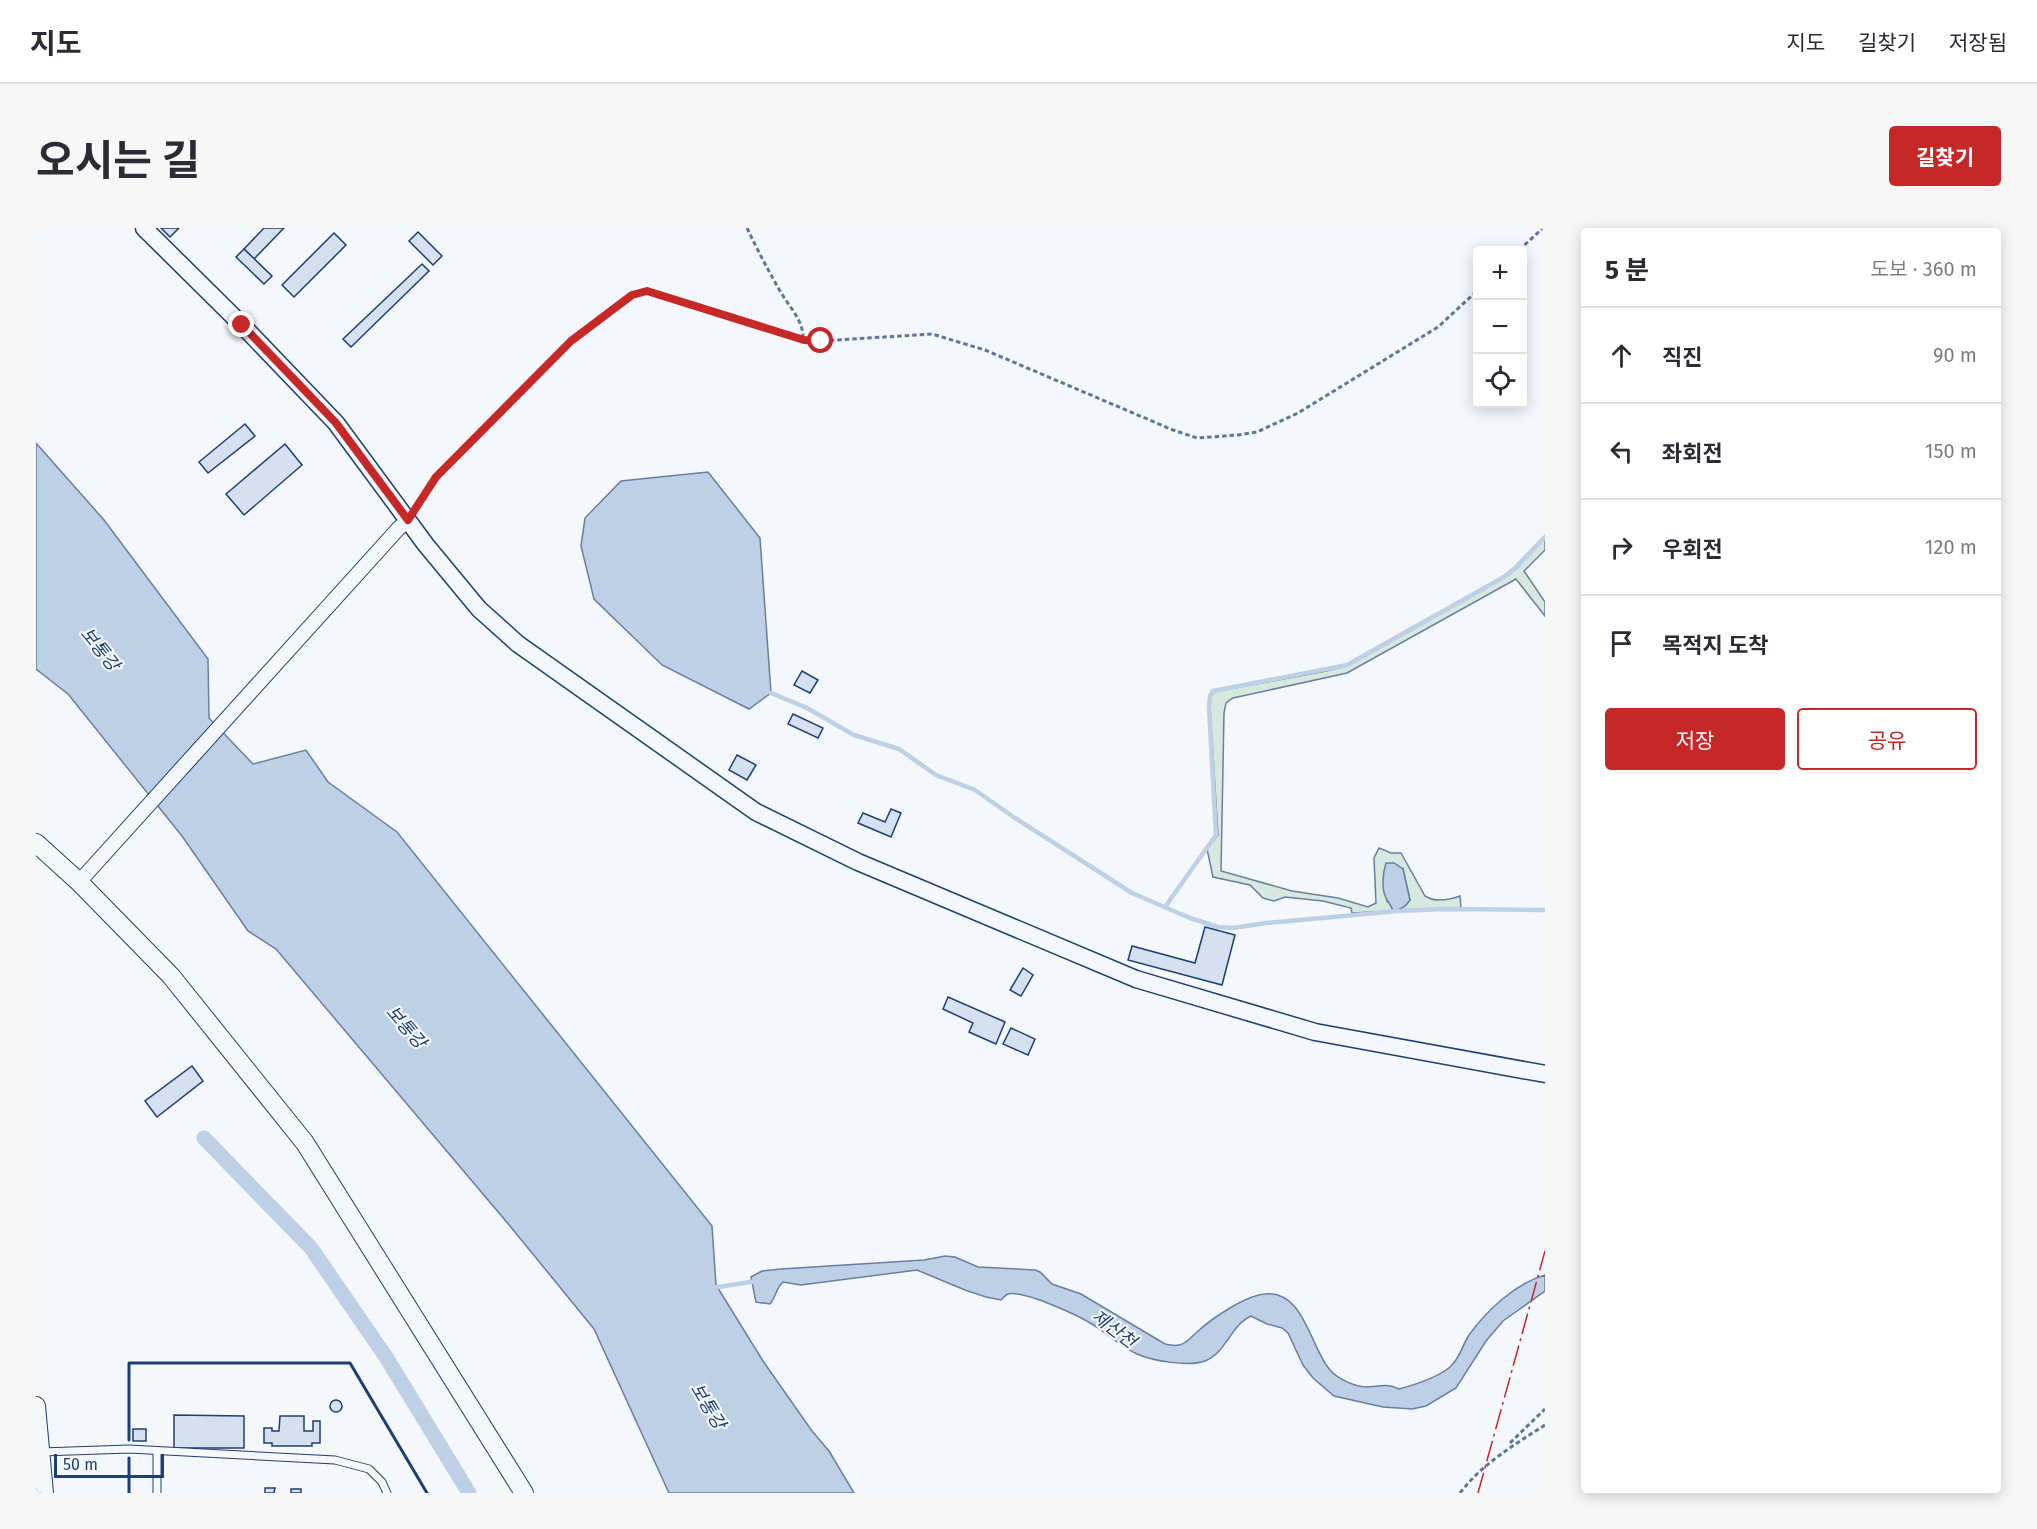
<!DOCTYPE html>
<html lang="ko">
<head>
<meta charset="utf-8">
<style>
	:root { --surface:#fff; --page:#f7f7f7; --text:#2b2b33; --muted:#7c7c81; --line:#e1e1e2; --accent:#c62828 }
	body { margin:0; font-family:"Fira Sans","Noto Sans KR",sans-serif; background:var(--page); color:var(--text) }
	.controls { position:absolute; right:18px; top:18px; display:grid; overflow:hidden; border-radius:6px; box-shadow:0 3px 15px #0003 }
	.controls button { width:54px; height:54px; display:grid; place-items:center; padding:0; border:0; border-bottom:2px solid var(--line); background:var(--surface); color:var(--text); font:30px sans-serif }
	.scale { position:absolute; left:18px; bottom:15px; width:110px; box-sizing:border-box; padding-left:6px; border:3px solid #1d3f73; border-top:0; font-size:16px; line-height:21px; white-space:nowrap; color:#1d3f73; -webkit-text-stroke:4px #f4f7fb; paint-order:stroke }
	.stop { position:absolute; width:18px; height:18px; margin:-14px; border:4px solid #c62828; border-radius:50%; background:#fff }
	.stop.end { background:#c62828; border-color:#fff; box-shadow:0 2px 6px #0008 }
	.list { margin:0; padding:0; list-style:none }
	h2 { display:flex; justify-content:space-between; align-items:center; height:78px; margin:0; padding:0 24px; font-size:26px }
	h2 small { font-size:20px; font-weight:400; color:var(--muted) }
	.list li { display:grid; grid-template-columns:39px 1fr auto; gap:18px; align-items:center; box-sizing:border-box; height:96px; padding:0 24px; border-top:2px solid var(--line) }
	.list b { display:block; font-size:22px; white-space:nowrap }
	.list em { font-size:20px; font-style:normal; color:var(--muted) }
	.actions { display:flex; gap:12px; padding:18px 24px }
	.actions a { flex:1; padding:14px 0; border:2px solid var(--accent); border-radius:6px; text-align:center; font-size:21px; color:var(--accent) }
	.actions .main { background:var(--accent); color:#fff }
	.icon { flex:none; width:33px; height:33px; fill:none; stroke:currentColor; stroke-width:2; stroke-linecap:round; stroke-linejoin:round }
	.map { position:relative; flex:none; width:1509px; height:1265px; overflow:hidden; border-radius:6px }
	header { display:flex; align-items:center; gap:36px; box-sizing:border-box; height:84px; padding:0 30px; background:var(--surface); border-bottom:2px solid var(--line) }
	header strong { font-size:28px }
	nav { display:flex; gap:33px; margin-inline-start:auto; font-size:21px }
	.intro { display:flex; align-items:center; justify-content:space-between; box-sizing:border-box; height:144px; padding:0 36px }
	h1 { margin:0; font-size:42px }
	.button { padding:15px 27px; border-radius:6px; background:var(--accent); color:#fff; font-size:21px; font-weight:700 }
	main { display:flex; gap:36px; padding:0 36px }
	aside { flex:1; background:var(--surface); border-radius:6px; box-shadow:0 3px 15px #0003 }
	.map>svg:first-child { display:block }
	.green { fill:#d7e8df; stroke:#687fa3; stroke-width:1.5 }
	.water { fill:#bed0e5; stroke:#687fa3; stroke-width:1.5 }
	.lines { fill:none; stroke-linecap:round; stroke-linejoin:round }
	.stream { stroke:#bed0e5; stroke-width:4.5 }
	.canal { stroke:#bed0e5; stroke-width:15 }
	.building { fill:#d5e0f0; stroke:#1d3f73; stroke-width:1.5 }
	.service-casing { stroke:#1d3f73; stroke-width:9 }
	.minor-casing { stroke:#1d3f73; stroke-width:16 }
	.tertiary-casing { stroke:#1d3f73; stroke-width:19 }
	.secondary-casing { stroke:#1d3f73; stroke-width:20 }
	.path { stroke:#5e769c; stroke-width:3; stroke-dasharray:4.5 3; stroke-linecap:butt }
	.service { stroke:#f4f7fb; stroke-width:7 }
	.minor { stroke:#f4f7fb; stroke-width:14 }
	.tertiary { stroke:#f4f7fb; stroke-width:16 }
	.secondary { stroke:#f4f7fb; stroke-width:18 }
	.wall { stroke:#1d3f73; stroke-width:3 }
	.power { stroke:#c62828; stroke-width:1.5; stroke-dasharray:21 4.5 3 4.5; stroke-linecap:butt }
	.route { stroke:#c62828; stroke-width:8 }
	.labels { text-anchor:middle; stroke-width:4.5; stroke-linejoin:round; paint-order:stroke }
	.water-label { font-size:18px; font-style:italic; fill:#1d3f73; stroke:#f4f7fb }
</style>
</head>
<body>
<header>
<strong>지도</strong>
<nav><a>지도</a><a>길찾기</a><a>저장됨</a></nav>
</header>
<div class="intro"><h1>오시는 길</h1><a class="button">길찾기</a></div>
<main>
<div class="map">
<svg width="1509" height="1265" viewBox="0 0 1509 1265">
	<rect width="100%" height="100%" fill="#f4f7fb"/>
	<path class="green" d="M 1509,310 L 1509,322 L 1488,343 L 1509,374 L 1509,388 L 1480,351 L 1311,445 L 1197,470 L 1190,475 L 1188,485 L 1185,643 L 1256,663 L 1302,670 L 1332,679 L 1340,675 L 1338,630 L 1343,620 L 1355,625 L 1365,625 L 1389,668 C 1400,675 1413,672 1424,668 L 1425,680 L 1362,682 L 1370,677 L 1374,672 L 1367,641 L 1351,673 L 1356,677 L 1357,683 L 1316,685 L 1315,680 L 1287,673 L 1249,669 L 1238,673 L 1227,670 L 1214,657 L 1177,649 L 1171,621 L 1182,607 L 1174,479 L 1175,469 L 1177,464 L 1290,443 L 1311,438 L 1468,350 L 1479,342 Z"/>
	<g class="water">
		<polygon points="0,215 68,292 172,431 173,490 217,536 270,522 292,554 361,604 676,998 680,1057 727,1133 776,1203 793,1223 818,1265 633,1265 558,1101 474,998 240,721 212,703 146,608 32,466 0,441"/>
		<polygon points="672,244 724,310 735,465 713,481 626,437 558,371 545,318 549,290 585,253"/>
		<path d="M 1350,635 L 1358,635 L 1367,641 L 1374,672 C 1370,678 1365,682 1357,683 C 1355,676 1352,675 1350,670 C 1345,660 1347,644 1350,635 Z"/>
		<path d="M 909,1028 L 919,1029 L 942,1039 L 999,1042 L 1004,1044 L 1016,1056 L 1045,1066 L 1129,1116 C 1133,1117 1139,1118 1143,1117 C 1151,1116 1155,1109 1161,1104 C 1175,1091 1210,1067 1229,1066 C 1268,1062 1274,1119 1294,1142 C 1302,1151 1319,1159 1331,1159 C 1344,1158 1351,1155 1363,1161 C 1378,1157 1402,1149 1414,1139 C 1424,1130 1426,1118 1433,1107 C 1451,1082 1479,1056 1509,1047 L 1509,1063 L 1467,1093 L 1450,1113 L 1420,1160 L 1390,1178 L 1376,1181 L 1347,1179 L 1298,1168 L 1277,1150 L 1267,1137 L 1252,1105 L 1246,1100 L 1231,1096 L 1215,1088 C 1195,1097 1190,1125 1169,1133 C 1153,1139 1117,1133 1101,1126 C 1085,1119 1073,1107 1059,1098 C 1044,1088 988,1062 972,1066 C 969,1067 967,1070 965,1072 L 950,1069 L 929,1062 L 881,1042 L 765,1057 L 747,1054 C 740,1060 740,1069 734,1076 L 720,1074 L 715,1049 L 726,1043 L 745,1041 L 888,1032 Z"/>
	</g>
	<g class="lines">
		<g class="stream">
			<polyline points="735,465 771,480 818,507 863,521 900,547 939,562 979,590 1096,665 1154,690 1182,699 1197,700 1230,695 1362,683 1408,681 1509,682"/>
			<polyline points="1129,679 1180,607 1173,479 1174,468 1177,463 1311,437 1468,349 1478,341 1509,309"/>
			<polyline points="676,1060 721,1053"/>
		</g>
		<polyline class="canal" points="168,910 275,1020 350,1129 433,1265"/>
	</g>
	<g class="building">
		<polygon points="125,0 143,0 134,9"/>
		<polygon points="228,0 248,0 218,31 208,21"/>
		<polygon points="382,4 406,28 397,37 373,13"/>
		<polygon points="298,5 310,17 258,69 246,57"/>
		<polygon points="208,21 236,48 228,56 200,29"/>
		<polygon points="386,36 393,43 315,119 307,111"/>
		<polygon points="209,196 219,208 172,245 163,234"/>
		<polygon points="249,216 266,237 208,287 190,266"/>
		<polygon points="766,443 782,452 774,465 758,457"/>
		<polygon points="757,486 787,500 782,510 752,496"/>
		<polygon points="701,527 720,537 711,552 693,542"/>
		<polygon points="855,581 865,585 855,609 822,595 827,585 849,594"/>
		<polygon points="1169,699 1199,707 1186,757 1092,732 1096,718 1159,735"/>
		<polygon points="987,740 997,747 985,768 974,762"/>
		<polygon points="912,769 969,794 960,816 933,804 937,795 907,781"/>
		<polygon points="975,800 999,811 992,827 967,816"/>
		<polygon points="156,838 167,853 121,889 109,873"/>
		<circle cx="300" cy="1178" r="6"/>
		<polygon points="138,1187 208,1188 208,1220 138,1220"/>
		<polygon points="244,1188 268,1188 268,1203 277,1203 277,1193 284,1193 284,1215 276,1215 276,1218 236,1218 236,1215 228,1215 228,1200 236,1200 236,1203 243,1203"/>
		<rect x="97" y="1201" width="13" height="12"/>
		<polygon points="229,1260 239,1260 238,1265 229,1265"/>
		<rect x="255" y="1261" width="10" height="4"/>
	</g>
	<g class="lines">
		<defs>
			<g id="service">
				<polyline points="121,1223 121,1265"/>
				<polyline points="5,1224 93,1221 299,1232 333,1241 346,1254 351,1265"/>
			</g>
			<polyline id="minor" points="43,654 362,301 372,292"/>
			<polyline id="tertiary" points="108,0 206,97 300,195 390,317 443,381 482,416 720,584 822,634 1100,751 1279,804 1509,846"/>
			<g id="secondary">
				<polyline points="0,615 43,654 135,748 269,915 488,1265"/>
				<polyline points="0,1178 8,1265"/>
			</g>
		</defs>
		<use href="#service" class="service-casing"/>
		<use href="#minor" class="minor-casing"/>
		<use href="#tertiary" class="tertiary-casing"/>
		<use href="#secondary" class="secondary-casing"/>
		<g class="path">
			<path d="M 711,0 C 721,21 732,42 744,63 C 753,79 768,92 767,112"/>
			<polyline points="1483,22 1507,0"/>
			<polyline points="380,279 400,249 535,113 596,67 611,63 767,112 785,113 896,106 949,122 1137,202 1161,210 1202,207 1221,204 1262,185 1402,99 1442,62"/>
			<polyline points="1474,1215 1509,1181"/>
			<path d="M 1424,1265 C 1447,1235 1478,1217 1509,1197"/>
		</g>
		<use href="#service" class="service"/>
		<use href="#minor" class="minor"/>
		<use href="#tertiary" class="tertiary"/>
		<use href="#secondary" class="secondary"/>
		<g class="wall">
			<polyline points="93,1212 93,1135 314,1135 391,1265"/>
			<polyline points="93,1230 93,1265"/>
		</g>
		<polyline class="power" points="1442,1265 1509,1023"/>
	</g>
	<g class="lines">
		<polyline class="route" points="206,97 300,195 372,292 400,249 535,113 596,67 611,63 768,112 785,113"/>
	</g>
	<g class="labels">
		<g class="water-label">
			<text transform="translate(64 421) rotate(51)" y="6">보통강</text>
			<text transform="translate(370 799) rotate(49)" y="6">보통강</text>
			<text transform="translate(1078 1101) rotate(37)" y="6">제산천</text>
			<text transform="translate(672 1178) rotate(59)" y="6">보통강</text>
		</g>
	</g>
</svg>
<div class="controls">
<button>+</button>
<button>−</button>
<button><svg class="icon" aria-label="locate" viewBox="0 0 24 24"><circle cx="12" cy="12" r="6"/><path d="M12 2v4M12 18v4M2 12h4M18 12h4"/></svg></button>
</div>
<div class="scale">50 m</div>
<div class="stop" style="left:785px;top:113px"></div>
<div class="stop end" style="left:206px;top:97px"></div>
</div>
<aside>
<h2>5 분<small>도보 · 360 m</small></h2>
<ul class="list">
<li><svg class="icon" aria-label="ahead" viewBox="0 0 24 24"><path d="M12 20V5M6 11l6-6 6 6"/></svg><div><b>직진</b></div><em>90 m</em></li>
<li><svg class="icon" aria-label="left" viewBox="0 0 24 24"><path d="M17 20v-9H6M10 6l-5 5 5 5"/></svg><div><b>좌회전</b></div><em>150 m</em></li>
<li><svg class="icon" aria-label="right" viewBox="0 0 24 24"><path d="M7 20v-9h11M14 6l5 5-5 5"/></svg><div><b>우회전</b></div><em>120 m</em></li>
<li><svg class="icon" aria-label="arrive" viewBox="0 0 24 24"><path d="M6 21V4h12l-3 4 3 4H6"/></svg><div><b>목적지 도착</b></div></li>
</ul>
<div class="actions"><a class="main">저장</a><a>공유</a></div>
</aside>
</main>
</body>
</html>
